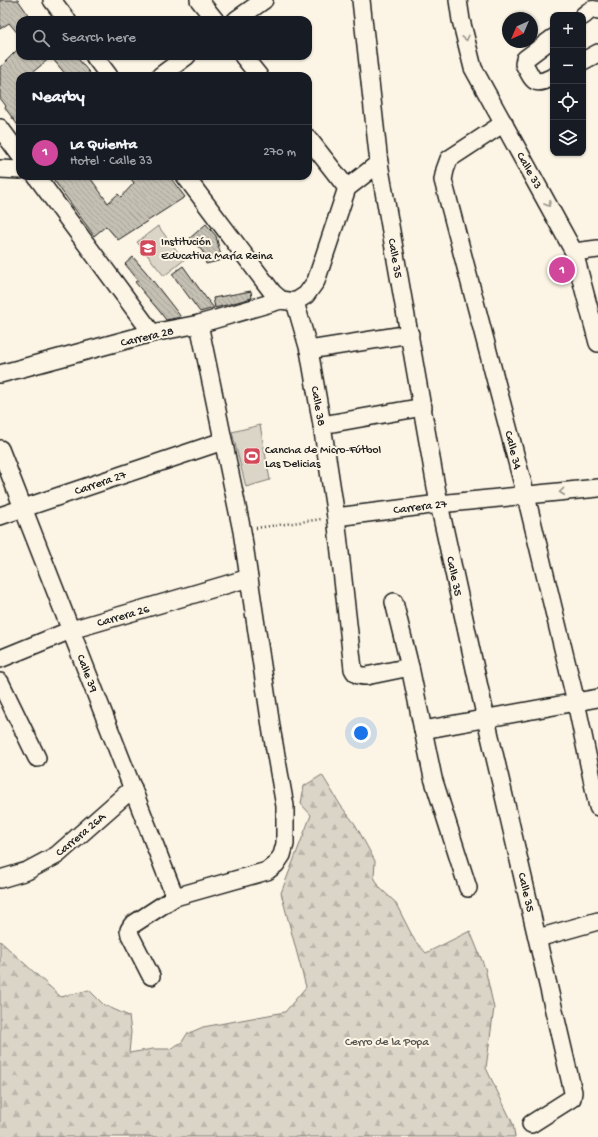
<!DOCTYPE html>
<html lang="en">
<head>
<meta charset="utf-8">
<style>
	:root { --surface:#171b24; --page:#242831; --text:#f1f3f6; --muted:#9ea1a6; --line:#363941; --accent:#d1495b }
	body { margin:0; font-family:"Gochi Hand",sans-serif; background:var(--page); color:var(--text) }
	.controls { position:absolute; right:12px; top:12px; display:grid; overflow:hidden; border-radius:8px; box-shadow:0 1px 3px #0004 }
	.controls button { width:36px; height:36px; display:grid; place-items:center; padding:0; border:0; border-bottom:1px solid var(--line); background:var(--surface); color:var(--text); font:20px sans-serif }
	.compass { position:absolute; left:502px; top:12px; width:36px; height:36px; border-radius:50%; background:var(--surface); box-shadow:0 1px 3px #0004; rotate:224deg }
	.you { position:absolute; left:361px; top:733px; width:14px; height:14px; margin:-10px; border:3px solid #fff; border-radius:50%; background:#1a73e8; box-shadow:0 0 0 6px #1a73e833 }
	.badge { display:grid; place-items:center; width:26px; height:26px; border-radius:50%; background:var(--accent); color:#fff; font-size:13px; font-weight:700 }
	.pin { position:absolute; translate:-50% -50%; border:2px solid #fff; box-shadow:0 1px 4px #0006 }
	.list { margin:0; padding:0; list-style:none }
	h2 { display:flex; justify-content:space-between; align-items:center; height:52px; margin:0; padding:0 16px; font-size:17px }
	h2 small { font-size:13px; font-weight:400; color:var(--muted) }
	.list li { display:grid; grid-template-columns:26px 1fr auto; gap:12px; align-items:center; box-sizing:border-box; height:56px; padding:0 16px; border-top:1px solid var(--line) }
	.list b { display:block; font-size:15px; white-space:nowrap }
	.list p { margin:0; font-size:13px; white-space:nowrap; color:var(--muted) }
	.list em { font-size:13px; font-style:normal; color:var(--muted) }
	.icon { flex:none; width:22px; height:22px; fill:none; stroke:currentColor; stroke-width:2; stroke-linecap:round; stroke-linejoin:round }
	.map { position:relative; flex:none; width:598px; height:1137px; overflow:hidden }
	.search { position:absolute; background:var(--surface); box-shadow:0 1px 3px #0004; left:16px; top:16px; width:296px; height:44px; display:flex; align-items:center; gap:10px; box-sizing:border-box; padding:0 14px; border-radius:12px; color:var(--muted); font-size:15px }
	.panel { position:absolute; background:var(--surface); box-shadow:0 1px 3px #0004; left:16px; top:72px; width:296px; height:108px; border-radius:12px }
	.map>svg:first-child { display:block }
	.forest { fill:url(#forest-firs); stroke:#7c7872 }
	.pitch { fill:#dbd5c8; stroke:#7c7872 }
	.building { fill:url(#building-back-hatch); stroke:#1c1c1c }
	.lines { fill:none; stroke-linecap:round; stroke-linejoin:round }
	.minor-casing { stroke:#1c1c1c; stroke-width:20 }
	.path { stroke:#1c1c1c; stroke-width:2.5; stroke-dasharray:1 3; stroke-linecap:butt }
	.minor { stroke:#fcf5e5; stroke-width:17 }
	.oneway { stroke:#97938b }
	.labels { text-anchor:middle; stroke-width:4; stroke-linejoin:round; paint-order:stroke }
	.street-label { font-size:12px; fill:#1c1c1c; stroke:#fcf5e5 }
	.poi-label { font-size:12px; fill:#1c1c1c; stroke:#fcf5e5; text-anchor:start }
	.park-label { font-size:12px; fill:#555450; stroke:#fcf5e5 }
</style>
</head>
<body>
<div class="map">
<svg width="598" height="1137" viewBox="0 0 598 1137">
	<defs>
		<pattern id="forest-firs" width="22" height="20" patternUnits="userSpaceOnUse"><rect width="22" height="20" fill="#dbd5c8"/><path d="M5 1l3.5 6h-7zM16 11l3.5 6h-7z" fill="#bbb6ab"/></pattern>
		<pattern id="building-back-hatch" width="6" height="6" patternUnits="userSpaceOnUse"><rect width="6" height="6" fill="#c4c0b3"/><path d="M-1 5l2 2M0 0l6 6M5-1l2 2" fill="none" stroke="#a8a499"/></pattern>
	</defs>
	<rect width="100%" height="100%" fill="#fcf5e5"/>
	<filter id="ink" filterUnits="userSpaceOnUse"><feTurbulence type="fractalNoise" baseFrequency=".025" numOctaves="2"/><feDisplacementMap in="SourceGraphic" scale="8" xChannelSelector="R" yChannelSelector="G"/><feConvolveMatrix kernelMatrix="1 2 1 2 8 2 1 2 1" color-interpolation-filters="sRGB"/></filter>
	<g filter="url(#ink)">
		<polygon class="forest" points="322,775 341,806 355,824 375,861 374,877 380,888 395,902 415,941 426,953 470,931 485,968 494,1008 486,1068 513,1124 515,1137 0,1137 0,941 61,997 89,990 104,1005 129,1016 131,1032 129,1053 153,1049 170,1049 182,1042 187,1034 203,1027 285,1012 306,987 281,893 311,815 301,804 304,786"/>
		<g class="pitch">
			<polygon points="158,226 184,260 164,276 137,242"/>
			<polygon points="260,425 270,480 246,487 232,432"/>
		</g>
		<g class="building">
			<polygon points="0,0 18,0 32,20 20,20 20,36 9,23 0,29"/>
			<polygon points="20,47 20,56 76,56 92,76 67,76 51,57 33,72 37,76 20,76 20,128 5,108 6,106 0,98 0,67"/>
			<polygon points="51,176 89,176 108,203 118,194 121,197 134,183 129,176 169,176 185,197 118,240 106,226 94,236"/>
			<polygon points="206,224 216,236 222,260 206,264 203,252 190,238"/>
			<polygon points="133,257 146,272 181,317 166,320 160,312 135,282 138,280 125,264"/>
			<polygon points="183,266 206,298 214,308 200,312 172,274"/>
			<polygon points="251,291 252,298 215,308 213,298"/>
		</g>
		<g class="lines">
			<defs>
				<g id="minor">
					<polyline points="52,0 67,20"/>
					<polyline points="199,0 215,20"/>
					<polyline points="361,0 379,163 439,504 486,719 573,1092 572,1098 531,1124"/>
					<polyline points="458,0 461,20 473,68 574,252 598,343"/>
					<path d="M 583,16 C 588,12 592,7 598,11"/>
					<polyline points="236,20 264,0"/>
					<path d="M 553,38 L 525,59 L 524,64 C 534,81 533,87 553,77"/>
					<polyline points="94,56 109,76"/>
					<polyline points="243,56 259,76"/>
					<polyline points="583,61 598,53"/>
					<polyline points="160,76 187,56"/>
					<polyline points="504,123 449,159 445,170 443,180 526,496 576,702 598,807"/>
					<polyline points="0,128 20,155"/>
					<polyline points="308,138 347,188"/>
					<polyline points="0,169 20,170"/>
					<polyline points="36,176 152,333"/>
					<polyline points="185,176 273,293 281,300"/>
					<polyline points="574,252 598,249"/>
					<path d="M 295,302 L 309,350 L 322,425 L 336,517 L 353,669 C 356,675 359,676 366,676 L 410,667"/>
					<polyline points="295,302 306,295 316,281 347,188 379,163"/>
					<polyline points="309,350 410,334"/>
					<polyline points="0,374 152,333 199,324 281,300 295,302"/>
					<polyline points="322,425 423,407"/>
					<polyline points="0,449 175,897"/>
					<polyline points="0,516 223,441"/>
					<polyline points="336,517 439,504 598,488"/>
					<polyline points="394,602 410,667 433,778 468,888"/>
					<polyline points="0,659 71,630 249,578"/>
					<polyline points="0,682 37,758"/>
					<polyline points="423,730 598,698"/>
					<polyline points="0,879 27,871 57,855 133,788"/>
					<polyline points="538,938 598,921"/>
					<polyline points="151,976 130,935 129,930 132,925 175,897 267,871 276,864 282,855 285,844 285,806 272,733 242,531 199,324"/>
				</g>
			</defs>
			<use href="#minor" class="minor-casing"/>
			<polyline class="path" points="256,528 322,519"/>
			<use href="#minor" class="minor"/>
		</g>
		<defs><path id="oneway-chevron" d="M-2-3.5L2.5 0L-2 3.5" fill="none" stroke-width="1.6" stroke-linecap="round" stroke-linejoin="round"/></defs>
		<g class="oneway">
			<use href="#oneway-chevron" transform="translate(466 38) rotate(76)"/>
			<use href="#oneway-chevron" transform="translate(548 204) rotate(61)"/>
			<use href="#oneway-chevron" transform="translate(562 492) rotate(174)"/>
		</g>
	</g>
	<defs>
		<symbol id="school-square" viewBox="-11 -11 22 22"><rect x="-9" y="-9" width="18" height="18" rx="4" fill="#d1495b" stroke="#fcf5e5"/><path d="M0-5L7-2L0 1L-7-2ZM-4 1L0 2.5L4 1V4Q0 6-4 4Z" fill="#fff"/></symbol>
		<symbol id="stadium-square" viewBox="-11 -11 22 22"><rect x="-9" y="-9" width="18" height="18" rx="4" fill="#d1495b" stroke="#fcf5e5"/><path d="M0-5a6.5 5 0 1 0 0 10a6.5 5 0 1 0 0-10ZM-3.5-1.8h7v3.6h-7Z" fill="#fff"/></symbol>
	</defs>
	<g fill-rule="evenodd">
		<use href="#school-square" x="138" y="238" width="20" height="20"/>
		<use href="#stadium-square" x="242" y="446" width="20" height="20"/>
	</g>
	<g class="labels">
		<g class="street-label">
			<text transform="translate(530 170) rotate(61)" y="4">Calle 33</text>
			<text transform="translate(396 258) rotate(80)" y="4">Calle 35</text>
			<text transform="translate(147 336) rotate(-13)" y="4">Carrera 28</text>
			<text transform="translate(319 406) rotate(80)" y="4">Calle 38</text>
			<text transform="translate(514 450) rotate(76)" y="4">Calle 34</text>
			<text transform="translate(100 482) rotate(-19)" y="4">Carrera 27</text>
			<text transform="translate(420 506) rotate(-7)" y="4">Carrera 27</text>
			<text transform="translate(455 576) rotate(78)" y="4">Calle 35</text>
			<text transform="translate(123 615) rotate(-16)" y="4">Carrera 26</text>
			<text transform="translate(88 673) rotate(69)" y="4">Calle 39</text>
			<text transform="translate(80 834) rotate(-40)" y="4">Carrera 26A</text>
			<text transform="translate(527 892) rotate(77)" y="4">Calle 35</text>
		</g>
		<g class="poi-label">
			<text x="161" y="245">Institución<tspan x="161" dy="14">Educativa María Reina</tspan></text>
			<text x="265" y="453">Cancha de Micro-Fútbol<tspan x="265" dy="14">Las Delicias</tspan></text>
		</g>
		<g class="park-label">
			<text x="387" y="1045">Cerro de la Popa</text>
		</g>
	</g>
</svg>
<div class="controls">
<button>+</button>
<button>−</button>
<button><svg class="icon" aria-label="locate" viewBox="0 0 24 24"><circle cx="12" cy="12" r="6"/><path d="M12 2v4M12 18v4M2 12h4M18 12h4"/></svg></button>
<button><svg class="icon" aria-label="layers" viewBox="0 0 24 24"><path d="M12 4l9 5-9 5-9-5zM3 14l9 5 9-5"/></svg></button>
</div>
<svg class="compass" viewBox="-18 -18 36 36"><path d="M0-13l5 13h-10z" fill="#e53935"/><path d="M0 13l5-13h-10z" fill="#9ea1a6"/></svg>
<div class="you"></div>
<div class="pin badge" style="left:562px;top:270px;background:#d1479c">1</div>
<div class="search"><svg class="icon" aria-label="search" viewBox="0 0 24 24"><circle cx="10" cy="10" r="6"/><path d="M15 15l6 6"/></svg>Search here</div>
<section class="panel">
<h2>Nearby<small></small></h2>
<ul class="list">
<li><span class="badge" style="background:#d1479c">1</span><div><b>La Quienta</b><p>Hotel · Calle 33</p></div><em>270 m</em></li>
</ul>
</section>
</div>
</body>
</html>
